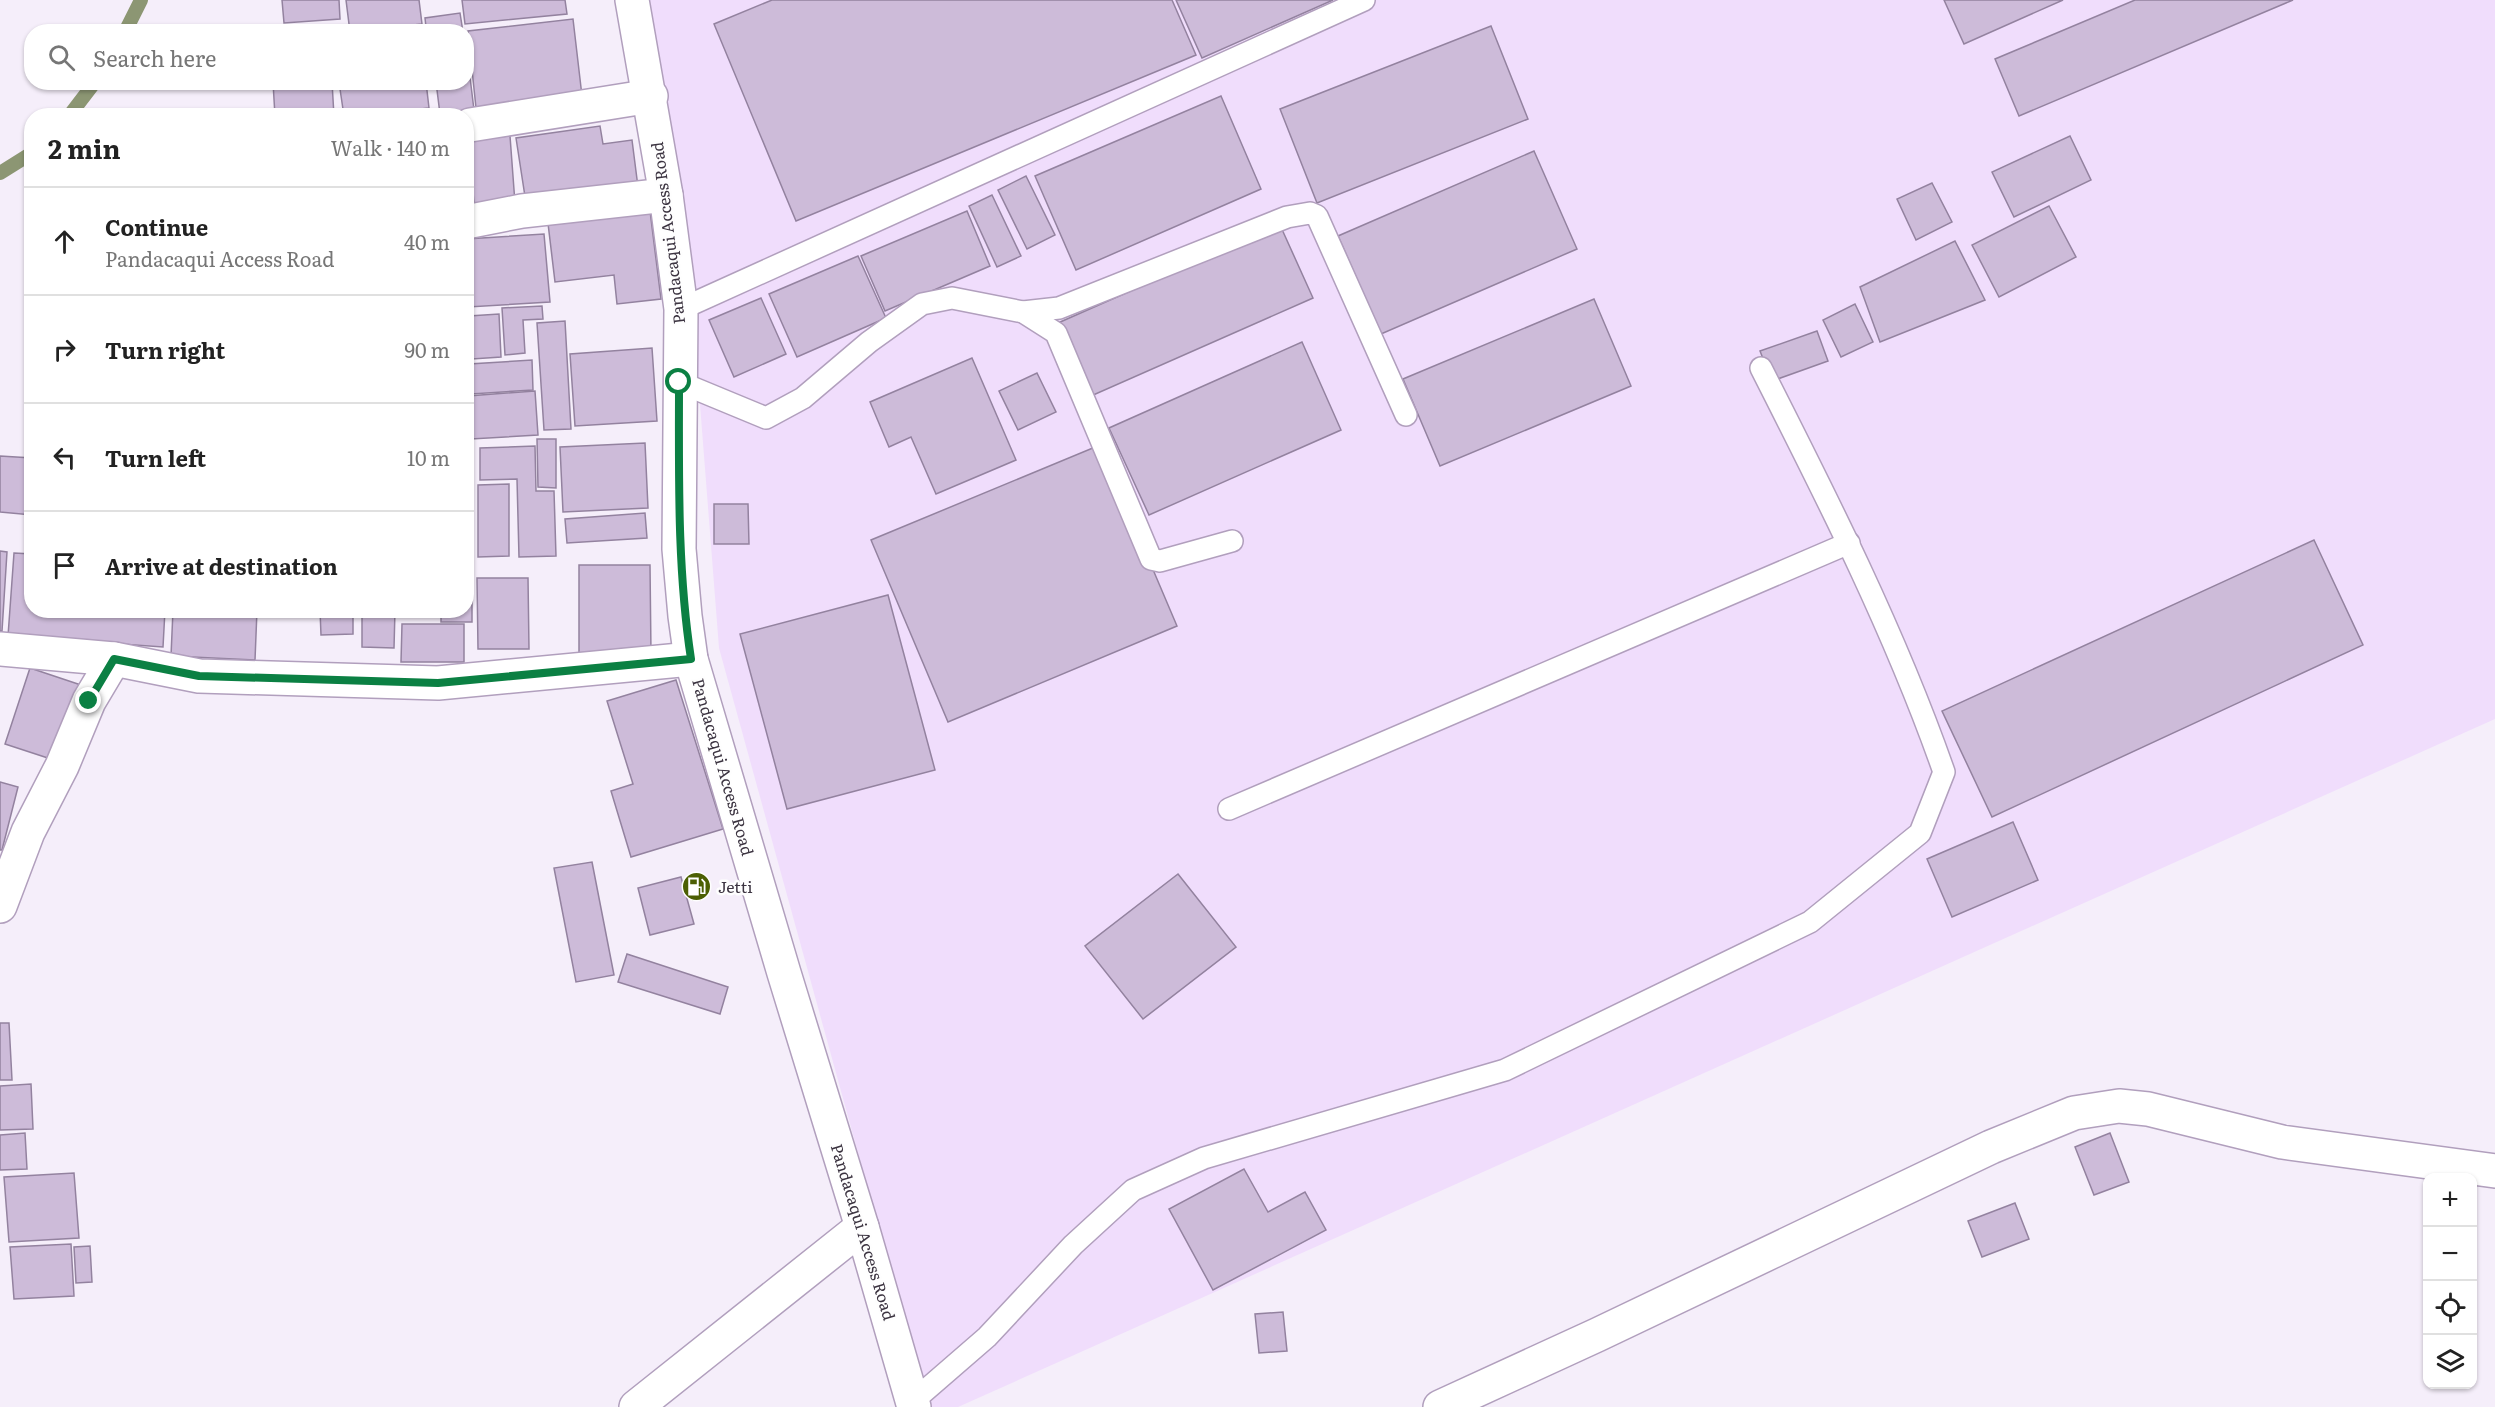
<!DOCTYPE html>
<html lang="en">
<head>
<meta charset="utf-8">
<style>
	:root { --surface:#fff; --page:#f6f6f6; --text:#222; --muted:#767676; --line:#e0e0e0 }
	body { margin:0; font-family:Literata,serif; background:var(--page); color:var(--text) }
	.controls { position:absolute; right:18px; bottom:18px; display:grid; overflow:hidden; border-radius:12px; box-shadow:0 2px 4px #0004 }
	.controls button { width:54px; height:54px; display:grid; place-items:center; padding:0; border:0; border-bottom:2px solid var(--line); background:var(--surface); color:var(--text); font:30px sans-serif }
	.stop { position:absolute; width:18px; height:18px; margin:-14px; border:4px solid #0b8043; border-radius:50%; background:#fff }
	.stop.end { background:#0b8043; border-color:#fff; box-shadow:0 2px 6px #0008 }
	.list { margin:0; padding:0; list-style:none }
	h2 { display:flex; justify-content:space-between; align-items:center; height:78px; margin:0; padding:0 24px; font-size:26px }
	h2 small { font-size:20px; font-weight:400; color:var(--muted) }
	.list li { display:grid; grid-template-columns:39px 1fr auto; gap:18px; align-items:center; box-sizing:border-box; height:108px; padding:0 24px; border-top:2px solid var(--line) }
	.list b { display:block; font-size:22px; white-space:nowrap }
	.list p { margin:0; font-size:20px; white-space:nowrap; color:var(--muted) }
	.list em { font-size:20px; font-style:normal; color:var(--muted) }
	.icon { flex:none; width:33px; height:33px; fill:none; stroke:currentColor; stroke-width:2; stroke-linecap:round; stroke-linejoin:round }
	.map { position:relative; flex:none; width:2495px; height:1407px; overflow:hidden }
	.search { position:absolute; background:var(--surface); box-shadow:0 2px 4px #0004; left:24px; top:24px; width:450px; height:66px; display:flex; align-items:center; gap:15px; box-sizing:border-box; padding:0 21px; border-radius:24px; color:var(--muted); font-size:22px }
	.panel { position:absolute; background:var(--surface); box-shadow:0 2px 4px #0004; left:24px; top:108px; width:450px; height:510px; border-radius:24px }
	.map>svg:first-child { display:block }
	.built { fill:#f0ddfc }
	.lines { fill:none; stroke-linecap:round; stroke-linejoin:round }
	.stream { stroke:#8c9673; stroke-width:14 }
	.building { fill:#cdbbd9; stroke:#93829f; stroke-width:1.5 }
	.lane-casing { stroke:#b19fbd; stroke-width:24 }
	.street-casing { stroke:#b19fbd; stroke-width:36 }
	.secondary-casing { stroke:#b19fbd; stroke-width:36 }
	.lane { stroke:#fff; stroke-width:21 }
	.street { stroke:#fff; stroke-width:33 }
	.secondary { stroke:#fff; stroke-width:33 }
	.route { stroke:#0b8043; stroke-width:8 }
	.labels { text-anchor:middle; stroke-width:5; stroke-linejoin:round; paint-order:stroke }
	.street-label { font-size:16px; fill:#3c3441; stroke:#fefefe }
	.poi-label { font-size:16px; fill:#3c3441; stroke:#fefefe; text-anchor:start }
</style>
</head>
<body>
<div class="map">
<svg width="2495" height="1407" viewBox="0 0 2495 1407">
	<rect width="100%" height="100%" fill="#f5eefa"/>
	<polygon class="built" points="639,0 2495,0 2495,719 958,1407 928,1407 719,648 691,289"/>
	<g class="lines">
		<g class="stream">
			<polyline points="125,32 141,0"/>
			<polyline points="69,116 95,82"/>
			<polyline points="0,173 32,153"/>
		</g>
	</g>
	<g class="building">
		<polygon points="282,0 339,0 340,19 284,23"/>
		<polygon points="346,0 419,0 422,24 350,32"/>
		<polygon points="462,0 565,0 567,14 465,24"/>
		<polygon points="772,0 1172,0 1196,55 796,221 714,24"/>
		<polygon points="1176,0 1333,0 1202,58"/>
		<polygon points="1944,0 2063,0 1964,44"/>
		<polygon points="2135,0 2293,0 2019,116 1995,59"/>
		<polygon points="460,13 463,32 413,32 412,29 426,27 425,18"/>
		<polygon points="573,19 582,96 476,108 468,31"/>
		<polygon points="1491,26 1528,119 1317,203 1280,109"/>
		<polygon points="466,69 469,69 474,110 440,114 436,82 466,82"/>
		<polygon points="273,82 332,82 334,116 275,116"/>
		<polygon points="399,82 426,82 429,108 363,116 344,116 340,89"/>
		<polygon points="1221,96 1261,189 1076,270 1035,176"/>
		<polygon points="600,126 603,144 632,140 638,187 526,203 516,138"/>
		<polygon points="510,136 515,203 474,205 469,139"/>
		<polygon points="2070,136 2091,180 2014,217 1992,172"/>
		<polygon points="1534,151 1577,249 1381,334 1338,236"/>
		<polygon points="1026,176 1055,235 1027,249 998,190"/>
		<polygon points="1932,183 1952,222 1916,240 1897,199"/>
		<polygon points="992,195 1021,256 997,267 969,206"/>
		<polygon points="649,203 661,299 617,304 614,275 555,282 547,215"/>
		<polygon points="2049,206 2076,257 1999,297 1972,245"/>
		<polygon points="967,211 990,266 885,311 861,256"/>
		<polygon points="1280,225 1313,298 1091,396 1058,323"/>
		<polygon points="544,234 550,302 468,307 466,239"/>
		<polygon points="1955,241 1985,300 1880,342 1860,287"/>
		<polygon points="858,256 886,318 797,357 769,294"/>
		<polygon points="761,298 786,354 734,377 709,320"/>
		<polygon points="1594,299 1631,386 1440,466 1403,379"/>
		<polygon points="1855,304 1873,342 1841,357 1823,320"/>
		<polygon points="542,306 543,319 523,320 525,353 505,355 502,308"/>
		<polygon points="499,314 501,357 472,359 469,316"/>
		<polygon points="565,321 571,429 544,430 537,323"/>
		<polygon points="1817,331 1828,361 1772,381 1760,351"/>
		<polygon points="1302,342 1341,430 1149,515 1109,428"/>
		<polygon points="652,348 657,421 575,426 570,354"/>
		<polygon points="972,358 1016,460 936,494 911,437 889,447 870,402"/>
		<polygon points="532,360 533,390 471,394 469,364"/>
		<polygon points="1037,373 1056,412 1018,430 999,391"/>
		<polygon points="535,391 538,435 471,439 468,396"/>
		<polygon points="537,439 556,439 556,488 538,487"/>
		<polygon points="645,443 648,508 563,512 560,447"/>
		<polygon points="1100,445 1177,626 948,722 871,540"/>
		<polygon points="535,446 536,491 554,491 556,556 519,557 517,479 480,480 480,448"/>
		<polygon points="0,456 32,458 32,515 0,512"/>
		<rect x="466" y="479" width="5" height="38"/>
		<polygon points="509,484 509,556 478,557 478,485"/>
		<polygon points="714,504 748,504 749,544 714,544"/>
		<polygon points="645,513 647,538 567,543 565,519"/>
		<polygon points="466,519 468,519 469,557 466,557"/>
		<polygon points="2314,540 2363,645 1992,817 1942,711"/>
		<polygon points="0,551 7,552 2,631 0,631"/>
		<polygon points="14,553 32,554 32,610 165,610 163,647 8,636"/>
		<polygon points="466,558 472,558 472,622 441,622 441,610 466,610"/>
		<polygon points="579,565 650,565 651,654 579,654"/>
		<polygon points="477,578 528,578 529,649 478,649"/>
		<polygon points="888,595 935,770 787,809 740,634"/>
		<polygon points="173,610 257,610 255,660 171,656"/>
		<polygon points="320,610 353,610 353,634 321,635"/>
		<polygon points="362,610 395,610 394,648 362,647"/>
		<polygon points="402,624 464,624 464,662 401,662"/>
		<polygon points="30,668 81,685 57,761 5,744"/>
		<polygon points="676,680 723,829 631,857 611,791 633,784 607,701"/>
		<polygon points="0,782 18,787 2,850 0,850"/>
		<polygon points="2013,822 2038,880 1952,917 1927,859"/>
		<polygon points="592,862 614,975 576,982 554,868"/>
		<polygon points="1178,874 1236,947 1143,1019 1085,946"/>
		<polygon points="681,877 694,924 650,935 638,888"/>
		<polygon points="627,954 728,987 720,1014 618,982"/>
		<polygon points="0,1023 9,1023 12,1080 0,1080"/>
		<polygon points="31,1084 33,1129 0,1130 0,1086"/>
		<polygon points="25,1133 27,1169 0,1170 0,1135"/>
		<polygon points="2110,1133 2129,1182 2094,1195 2075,1147"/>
		<polygon points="1244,1169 1268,1212 1305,1192 1326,1230 1213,1290 1169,1209"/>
		<polygon points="74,1173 79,1238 9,1242 4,1177"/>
		<polygon points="2015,1203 2029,1239 1982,1257 1968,1221"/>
		<polygon points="71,1244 74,1296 14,1299 10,1247"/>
		<polygon points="90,1246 92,1282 76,1283 74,1247"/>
		<polygon points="1283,1312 1287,1351 1259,1353 1255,1314"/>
	</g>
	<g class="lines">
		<defs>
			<g id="lane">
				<polyline points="681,309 1364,0"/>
				<polyline points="1023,312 1059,308 1287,217 1310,213 1317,216 1406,415"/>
				<polyline points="679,382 766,418 803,398 869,342 922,304 952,298 1023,312 1056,333 1151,559 1160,561 1232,541"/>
				<polyline points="1229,809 1849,543"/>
				<path d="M 912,1402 L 987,1337 L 1073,1245 L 1133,1190 L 1204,1158 L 1505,1070 L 1810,922 L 1920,833 L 1944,772 C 1895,632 1828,500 1761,368"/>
			</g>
			<g id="street">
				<polyline points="470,125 651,96"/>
				<polyline points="466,222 522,211 666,195"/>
				<polyline points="0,649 114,659 199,676 438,683 691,659"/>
				<polyline points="0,906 28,832 62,766 89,701 114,659"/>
				<polyline points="636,1407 862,1227"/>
				<polyline points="1440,1407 1597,1335 1991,1147 2074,1113 2119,1106 2148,1109 2282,1142 2495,1171"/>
			</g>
			<polyline id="secondary" points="632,0 666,195 681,309 679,549 685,616 691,659 784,973 862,1227 914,1407"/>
		</defs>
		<use href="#lane" class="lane-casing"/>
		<use href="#street" class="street-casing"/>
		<use href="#secondary" class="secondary-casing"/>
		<use href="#lane" class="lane"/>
		<use href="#street" class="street"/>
		<use href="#secondary" class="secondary"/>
	</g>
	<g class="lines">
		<path class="route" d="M 89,701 L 114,659 L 199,676 L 438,683 L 691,659 C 677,567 679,475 679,382"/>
	</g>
	<defs>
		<symbol id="fuel-disc" viewBox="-11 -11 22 22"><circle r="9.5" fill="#4c5f03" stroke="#fefefe"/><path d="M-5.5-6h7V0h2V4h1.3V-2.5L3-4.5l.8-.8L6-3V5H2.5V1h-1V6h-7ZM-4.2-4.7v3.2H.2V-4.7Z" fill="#fff"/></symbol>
	</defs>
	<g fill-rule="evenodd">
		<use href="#fuel-disc" x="680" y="870" width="33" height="33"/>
	</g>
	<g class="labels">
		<g class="street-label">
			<text transform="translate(668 233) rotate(-97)" y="6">Pandacaqui Access Road</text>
			<text transform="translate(723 767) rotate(74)" y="6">Pandacaqui Access Road</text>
			<text transform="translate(863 1232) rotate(73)" y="6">Pandacaqui Access Road</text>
		</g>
		<g class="poi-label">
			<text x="718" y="893">Jetti</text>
		</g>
	</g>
</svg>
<div class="controls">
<button>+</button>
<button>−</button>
<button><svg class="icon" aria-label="locate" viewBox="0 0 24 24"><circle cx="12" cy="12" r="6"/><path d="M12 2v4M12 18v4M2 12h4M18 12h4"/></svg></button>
<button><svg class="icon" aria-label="layers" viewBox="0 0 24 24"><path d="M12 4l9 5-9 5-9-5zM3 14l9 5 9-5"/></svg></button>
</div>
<div class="stop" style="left:679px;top:382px"></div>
<div class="stop end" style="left:89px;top:701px"></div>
<div class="search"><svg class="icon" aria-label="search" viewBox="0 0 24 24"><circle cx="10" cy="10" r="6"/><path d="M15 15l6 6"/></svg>Search here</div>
<section class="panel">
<h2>2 min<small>Walk · 140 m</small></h2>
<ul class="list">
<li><svg class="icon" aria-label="ahead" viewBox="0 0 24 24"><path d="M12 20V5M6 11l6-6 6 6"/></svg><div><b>Continue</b><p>Pandacaqui Access Road</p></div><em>40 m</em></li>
<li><svg class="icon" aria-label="right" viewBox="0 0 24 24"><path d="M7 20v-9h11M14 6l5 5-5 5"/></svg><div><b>Turn right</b></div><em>90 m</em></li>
<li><svg class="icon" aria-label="left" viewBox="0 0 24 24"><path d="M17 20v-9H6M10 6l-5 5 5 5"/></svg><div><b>Turn left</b></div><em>10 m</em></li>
<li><svg class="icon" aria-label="arrive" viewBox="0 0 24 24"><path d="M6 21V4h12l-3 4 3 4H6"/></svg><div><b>Arrive at destination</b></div></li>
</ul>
</section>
</div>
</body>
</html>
